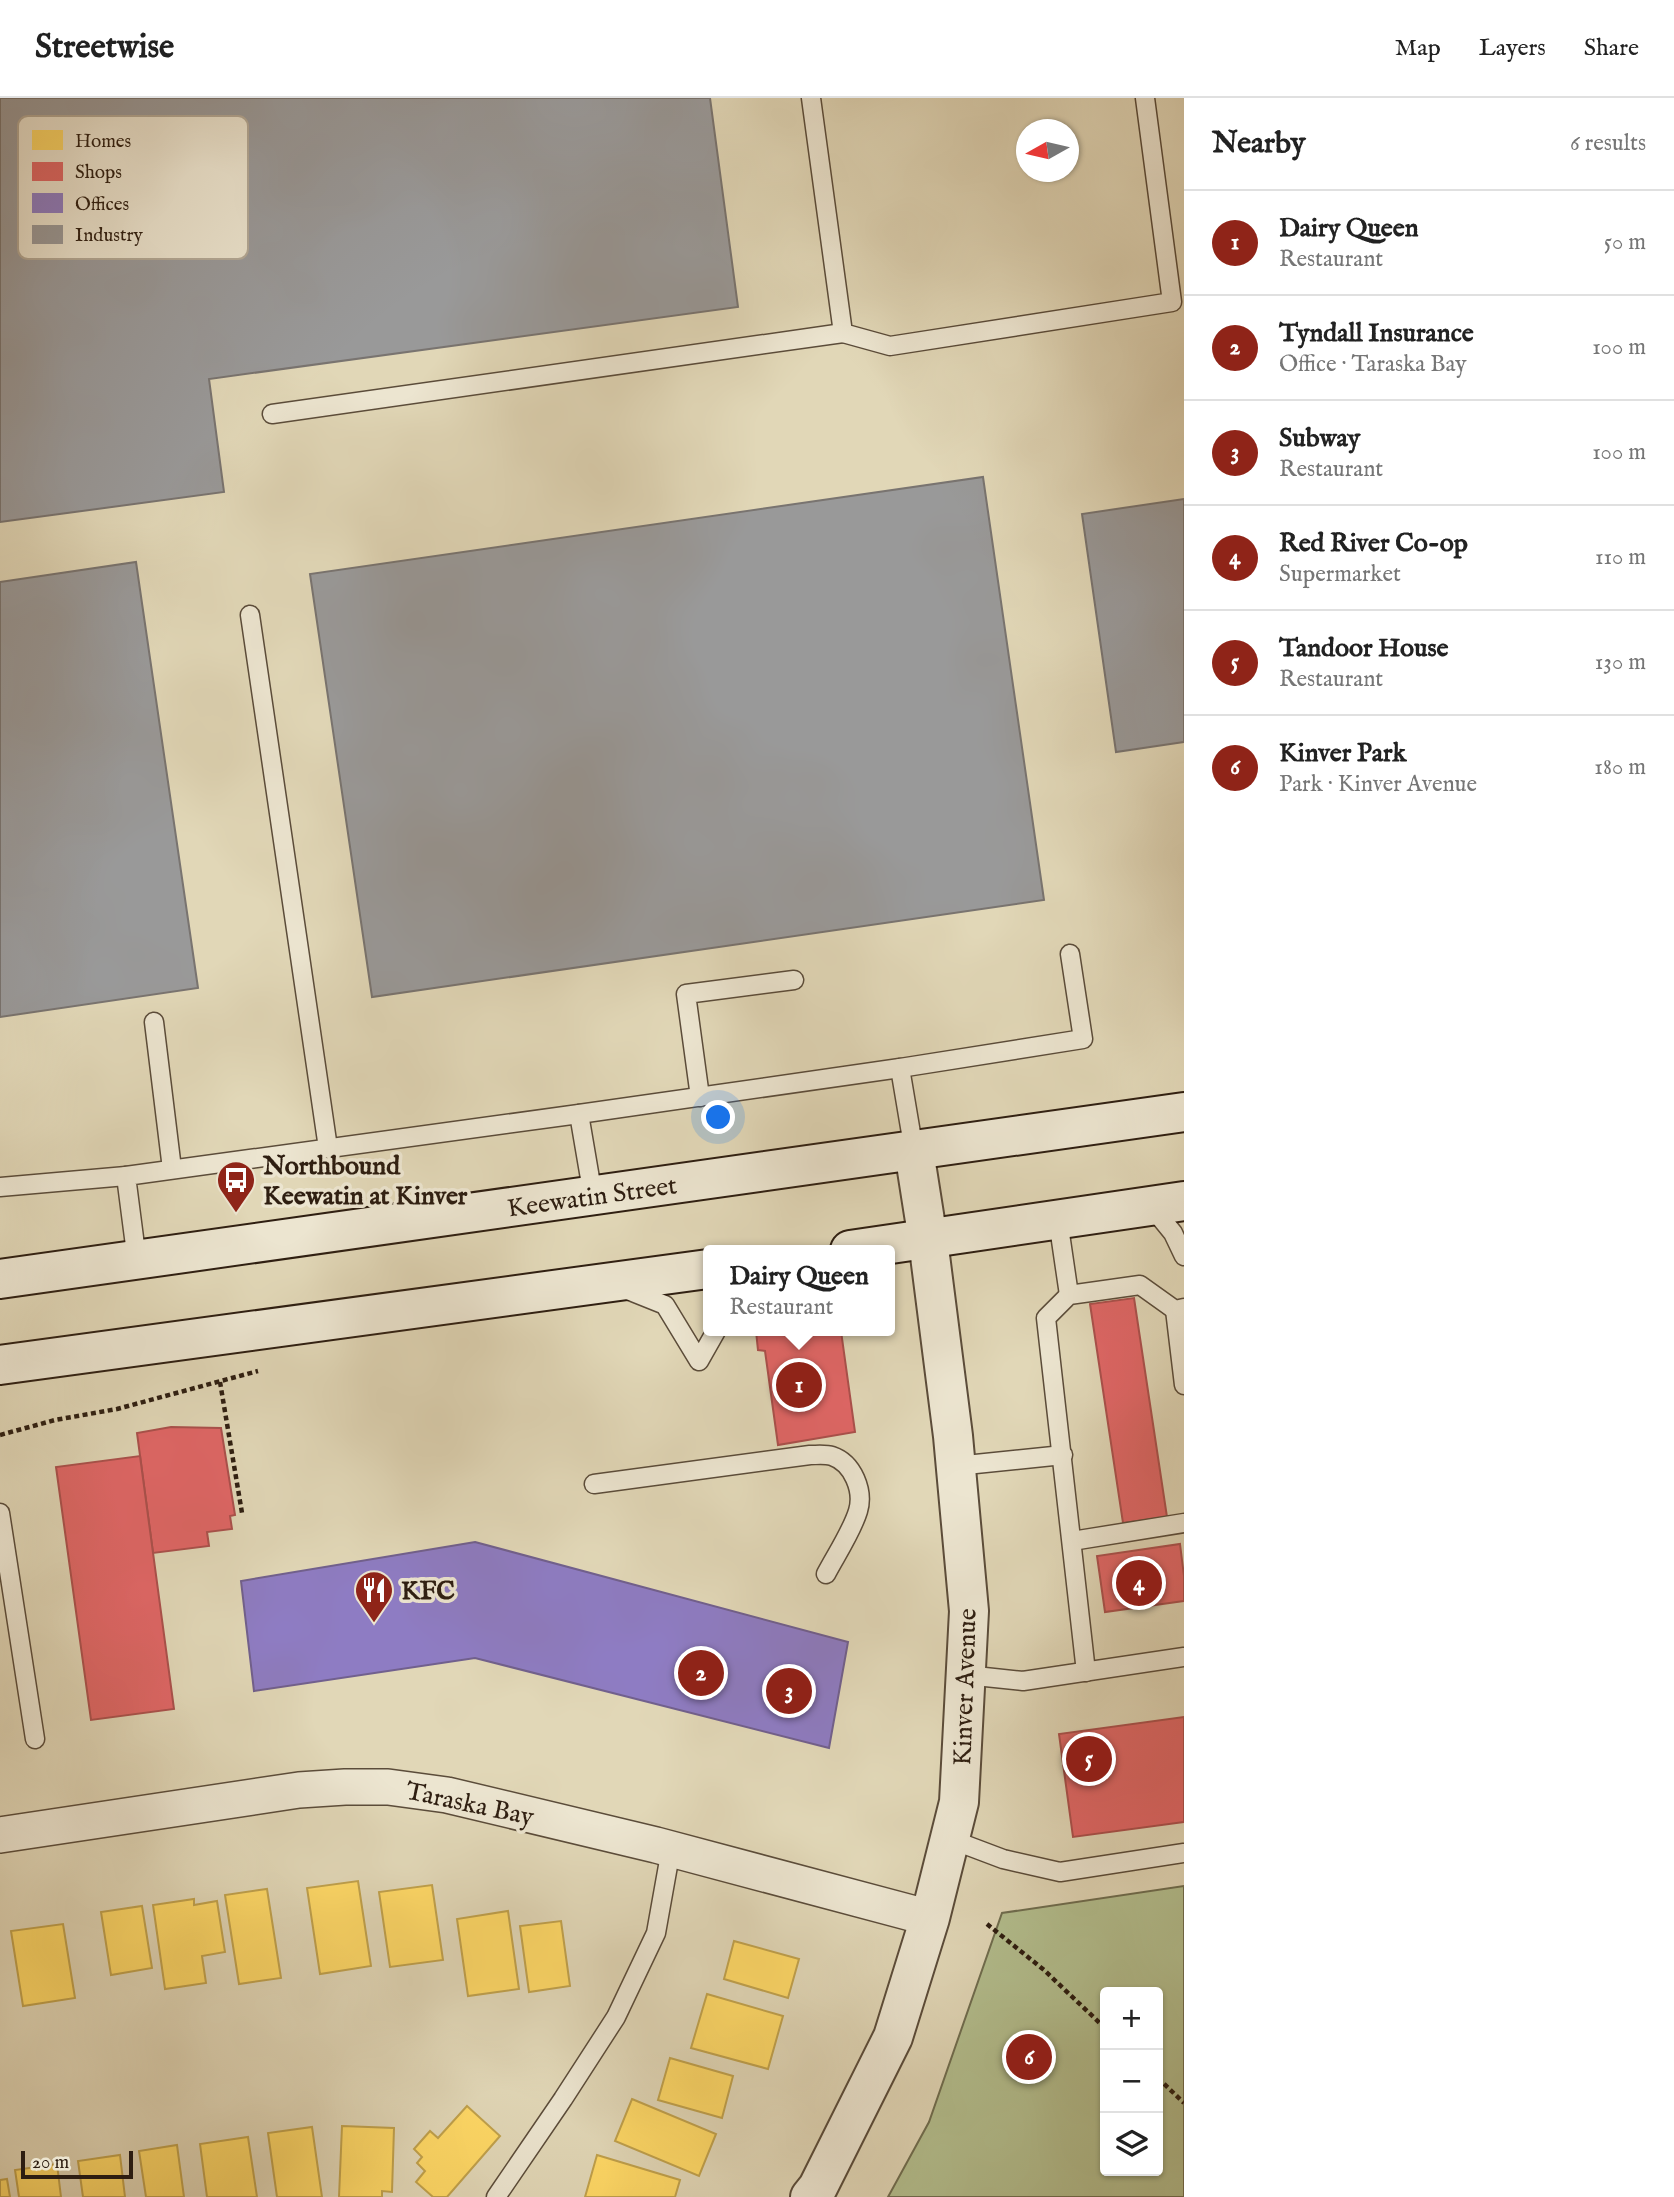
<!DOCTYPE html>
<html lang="en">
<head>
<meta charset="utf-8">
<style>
	:root { --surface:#fff; --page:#f6f6f6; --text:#222; --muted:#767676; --line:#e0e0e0; --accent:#8f2418 }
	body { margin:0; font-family:"IM FELL English",serif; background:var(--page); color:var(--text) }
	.controls { position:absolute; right:21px; bottom:21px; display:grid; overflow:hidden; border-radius:7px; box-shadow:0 2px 5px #0004 }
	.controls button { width:63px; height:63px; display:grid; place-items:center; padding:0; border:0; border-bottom:2px solid var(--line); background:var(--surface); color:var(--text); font:35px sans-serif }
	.compass { position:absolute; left:1016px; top:21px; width:63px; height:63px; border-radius:50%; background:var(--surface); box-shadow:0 2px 5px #0004; rotate:262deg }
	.scale { position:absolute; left:21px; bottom:18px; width:112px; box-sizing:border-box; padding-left:7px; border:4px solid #2e1e11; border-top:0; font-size:19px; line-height:24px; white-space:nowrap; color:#2e1e11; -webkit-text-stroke:5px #ece5d0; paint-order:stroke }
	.you { position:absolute; left:719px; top:1020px; width:24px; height:24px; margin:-18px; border:5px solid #fff; border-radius:50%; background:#1a73e8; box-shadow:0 0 0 10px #1a73e833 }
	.badge { display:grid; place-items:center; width:46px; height:46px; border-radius:50%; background:var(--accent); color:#fff; font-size:23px; font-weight:700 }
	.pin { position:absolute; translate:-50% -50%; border:4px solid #fff; box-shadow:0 2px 7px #0006 }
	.popup { position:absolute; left:703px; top:1147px; width:192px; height:91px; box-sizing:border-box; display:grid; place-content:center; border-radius:7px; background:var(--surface); filter:drop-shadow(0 2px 5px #0005); font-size:23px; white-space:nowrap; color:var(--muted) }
	.popup b { font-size:26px; color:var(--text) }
	.popup::after { content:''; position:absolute; left:50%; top:100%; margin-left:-14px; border:14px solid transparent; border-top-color:var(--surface) }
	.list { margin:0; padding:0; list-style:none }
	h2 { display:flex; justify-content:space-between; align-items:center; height:91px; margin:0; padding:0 28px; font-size:30px }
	h2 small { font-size:23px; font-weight:400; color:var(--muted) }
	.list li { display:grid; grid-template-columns:46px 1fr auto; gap:21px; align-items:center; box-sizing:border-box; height:105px; padding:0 28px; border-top:2px solid var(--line) }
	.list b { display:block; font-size:26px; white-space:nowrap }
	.list p { margin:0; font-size:23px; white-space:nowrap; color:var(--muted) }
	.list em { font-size:23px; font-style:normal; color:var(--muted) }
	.icon { flex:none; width:38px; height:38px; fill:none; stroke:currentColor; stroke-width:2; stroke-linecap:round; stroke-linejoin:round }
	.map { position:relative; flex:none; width:1184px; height:2099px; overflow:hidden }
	header { display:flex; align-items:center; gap:42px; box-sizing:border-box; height:98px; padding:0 35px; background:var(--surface); border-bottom:2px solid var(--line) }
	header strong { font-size:33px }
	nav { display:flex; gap:38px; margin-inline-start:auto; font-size:24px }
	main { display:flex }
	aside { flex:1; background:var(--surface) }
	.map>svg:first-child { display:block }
	.green { fill:#b3be8e; stroke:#706e50; stroke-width:2; fill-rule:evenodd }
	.homes { fill:#ffd966; stroke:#c0a14c; stroke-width:2 }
	.shops { fill:#e06666; stroke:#ab504c; stroke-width:2 }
	.offices { fill:#8e7cc3; stroke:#71608e; stroke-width:2 }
	.industry { fill:#999; stroke:#797470; stroke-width:2 }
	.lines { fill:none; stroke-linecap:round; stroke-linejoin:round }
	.service-casing { stroke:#5b4c3a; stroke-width:21 }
	.minor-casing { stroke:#5b4c3a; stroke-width:38 }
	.tertiary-casing { stroke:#5b4c3a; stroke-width:42 }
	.secondary-casing { stroke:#2e1e11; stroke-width:42 }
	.path { stroke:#2e1e11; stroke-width:4.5; stroke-dasharray:5 3.5; stroke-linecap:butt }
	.service { stroke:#ece5d0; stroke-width:18 }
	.minor { stroke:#ece5d0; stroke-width:35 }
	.tertiary { stroke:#ece5d0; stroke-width:38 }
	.secondary { stroke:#ece5d0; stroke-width:38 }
	.labels { text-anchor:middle; stroke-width:7; stroke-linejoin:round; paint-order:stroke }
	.poi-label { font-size:26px; font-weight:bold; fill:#2e1e11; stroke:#ece5d0; text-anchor:start }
	.street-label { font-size:26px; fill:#2e1e11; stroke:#ece5d0 }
	.key { fill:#ece5d0; stroke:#b3a997; stroke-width:2 }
	.key-label { font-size:19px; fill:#2e1e11 }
</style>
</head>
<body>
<header>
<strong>Streetwise</strong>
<nav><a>Map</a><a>Layers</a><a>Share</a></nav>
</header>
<main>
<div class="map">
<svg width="1184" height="2099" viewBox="0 0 1184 2099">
	<rect width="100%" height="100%" fill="#e1d7b7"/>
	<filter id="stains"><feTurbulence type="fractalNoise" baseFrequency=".00286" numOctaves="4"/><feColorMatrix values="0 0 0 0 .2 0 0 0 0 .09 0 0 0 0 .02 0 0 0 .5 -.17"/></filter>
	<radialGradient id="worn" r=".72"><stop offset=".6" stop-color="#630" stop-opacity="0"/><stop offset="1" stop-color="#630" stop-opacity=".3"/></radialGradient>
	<path class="green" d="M 1184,1788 L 1184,2099 L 888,2099 L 929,2024 L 1002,1815 ZM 1105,1894 L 1158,1894 L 1158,2073 L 1105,2073 Z"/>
	<g class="homes">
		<polygon points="358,1783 371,1868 320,1876 307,1790"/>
		<polygon points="432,1787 443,1862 390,1869 379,1794"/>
		<polygon points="267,1791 281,1880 239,1886 225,1797"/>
		<polygon points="194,1801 194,1807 217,1803 225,1854 202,1858 206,1885 165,1891 153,1807"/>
		<polygon points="142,1808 152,1870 111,1877 101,1814"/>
		<polygon points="508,1813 519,1891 468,1898 457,1821"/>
		<polygon points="561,1823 570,1888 529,1894 520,1828"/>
		<polygon points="63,1826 75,1900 23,1908 11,1833"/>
		<polygon points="734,1843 799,1861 788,1900 724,1881"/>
		<polygon points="707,1896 783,1918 768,1971 691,1950"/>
		<polygon points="670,1960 733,1978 722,2020 658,2002"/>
		<polygon points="632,2001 716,2036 699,2078 615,2043"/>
		<polygon points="467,2008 500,2038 447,2099 433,2099 416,2084 425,2073 417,2065 422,2059 414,2051 430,2033 438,2040"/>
		<polygon points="342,2028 394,2030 392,2094 382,2093 382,2099 339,2099"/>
		<polygon points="312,2029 322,2099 277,2099 268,2035"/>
		<polygon points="248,2039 257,2099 207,2099 200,2046"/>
		<polygon points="177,2047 184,2099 146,2099 139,2053"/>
		<polygon points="120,2057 125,2099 83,2099 78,2063"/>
		<polygon points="597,2057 680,2082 675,2099 585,2099"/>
		<polygon points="57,2066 61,2099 19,2099 15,2072"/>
		<polygon points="7,2081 10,2099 0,2099 0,2082"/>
	</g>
	<g class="shops">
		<polygon points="1134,1200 1167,1419 1123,1425 1090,1206"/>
		<polygon points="756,1233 841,1233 855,1334 778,1347 765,1253 758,1252"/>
		<polygon points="171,1329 221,1330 235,1417 230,1418 232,1431 207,1434 209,1448 153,1455 137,1335"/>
		<polygon points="140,1358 174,1611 91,1622 56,1369"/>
		<polygon points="1180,1446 1184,1478 1184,1503 1105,1514 1097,1458"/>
		<polygon points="1184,1619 1184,1724 1073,1739 1059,1636"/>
	</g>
	<polygon class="offices" points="475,1444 848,1544 829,1650 475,1560 254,1593 241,1483"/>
	<g class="industry">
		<polygon points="0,0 710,0 738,209 209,281 224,394 0,424"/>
		<polygon points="983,379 1044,802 372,899 310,476"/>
		<polygon points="1184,401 1184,644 1116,654 1082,416"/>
		<polygon points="136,464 198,890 0,919 0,484"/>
	</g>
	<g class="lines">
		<defs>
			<g id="service">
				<polyline points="811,0 843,235 890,248 1172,204 1145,0"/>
				<polyline points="272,316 843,235"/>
				<polyline points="250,517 328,1050"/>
				<polyline points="154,924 172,1071"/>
				<polyline points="900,970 1083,941 1070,856"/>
				<polyline points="700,999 686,896 794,882"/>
				<polyline points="0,1089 126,1078"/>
				<polyline points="593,1098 579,1016 900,970 914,1053"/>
				<polyline points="1151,1108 1173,1135 1184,1158"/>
				<polyline points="1058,1122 1069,1197"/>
				<polyline points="137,1163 126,1078 579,1016"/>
				<polyline points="625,1191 665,1207 699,1263 716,1233"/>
				<polyline points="1175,1212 1184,1287"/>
				<polyline points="956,1368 1063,1357"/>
				<path d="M 594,1386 L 810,1357 C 817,1357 826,1356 832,1358 C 853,1365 864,1393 858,1413 C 852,1433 836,1457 826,1476"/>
				<polyline points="0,1415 35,1641"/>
				<polyline points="1072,1443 1184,1425"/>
				<polyline points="1086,1574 1046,1220 1069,1197 1140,1187 1175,1212 1184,1210"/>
				<polyline points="966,1577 1023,1583 1184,1559"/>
				<polyline points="950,1741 1003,1761 1060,1774 1184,1755"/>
				<polyline points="496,2099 563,2001 616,1919 656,1835 671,1751"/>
			</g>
			<polyline id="minor" points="0,1737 299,1692 345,1689 388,1689 447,1697 656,1747 930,1820"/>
			<polyline id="tertiary" points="810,2099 818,2089 893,1939 930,1820 959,1704 969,1513 953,1338 928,1142 914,1053"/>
			<g id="secondary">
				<polyline points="850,1152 1184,1103"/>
				<polyline points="0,1181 1184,1014"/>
				<polyline points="0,1267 708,1171"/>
			</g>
		</defs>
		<use href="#service" class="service-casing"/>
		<use href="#minor" class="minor-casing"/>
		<use href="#tertiary" class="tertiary-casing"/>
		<use href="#secondary" class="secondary-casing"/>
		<g class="path">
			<polyline points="220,1284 242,1415"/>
			<polyline points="0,1337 55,1322 117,1311 258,1273"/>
			<polyline points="987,1826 1044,1872 1105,1930"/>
			<polyline points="1158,1980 1184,2005"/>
		</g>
		<use href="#service" class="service"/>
		<use href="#minor" class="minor"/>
		<use href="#tertiary" class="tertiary"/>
		<use href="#secondary" class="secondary"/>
	</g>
	<defs>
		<symbol id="bus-pin" viewBox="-11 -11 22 30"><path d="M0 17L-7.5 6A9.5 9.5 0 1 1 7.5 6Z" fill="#8f2418" stroke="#ece5d0"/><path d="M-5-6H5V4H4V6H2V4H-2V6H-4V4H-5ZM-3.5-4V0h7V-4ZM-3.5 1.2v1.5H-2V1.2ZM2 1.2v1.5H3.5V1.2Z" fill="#fff"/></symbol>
		<symbol id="restaurant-pin" viewBox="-11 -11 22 30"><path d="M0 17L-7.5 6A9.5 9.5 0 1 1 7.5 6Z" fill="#8f2418" stroke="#ece5d0"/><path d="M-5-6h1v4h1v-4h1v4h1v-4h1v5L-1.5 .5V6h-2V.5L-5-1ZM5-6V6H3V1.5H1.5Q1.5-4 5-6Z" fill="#fff"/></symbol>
	</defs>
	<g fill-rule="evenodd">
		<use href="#bus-pin" x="214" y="1060" width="44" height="60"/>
		<use href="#restaurant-pin" x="352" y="1470" width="44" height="60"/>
	</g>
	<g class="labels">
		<g class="poi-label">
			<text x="263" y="1076">Northbound<tspan x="263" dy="30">Keewatin at Kinver</tspan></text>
			<text x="401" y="1501">KFC</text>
		</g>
		<g class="street-label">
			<text transform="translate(592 1098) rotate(-8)" y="9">Keewatin Street</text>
			<text transform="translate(964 1589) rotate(-88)" y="9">Kinver Avenue</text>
			<text transform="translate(470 1705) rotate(12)" y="9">Taraska Bay</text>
		</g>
	</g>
	<rect x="18" y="18" width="230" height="143" rx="10" class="key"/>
	<rect x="32" y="32" width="31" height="20" fill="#ffd966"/>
	<rect x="32" y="64" width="31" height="19" fill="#e06666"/>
	<rect x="32" y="95" width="31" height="20" fill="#8e7cc3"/>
	<rect x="32" y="127" width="31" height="19" fill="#999"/>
	<g class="key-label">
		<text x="75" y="49">Homes</text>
		<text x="75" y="80">Shops</text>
		<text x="75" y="112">Offices</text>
		<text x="75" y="143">Industry</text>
	</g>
	<rect width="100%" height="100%" filter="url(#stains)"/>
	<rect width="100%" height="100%" fill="url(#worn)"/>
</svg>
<div class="controls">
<button>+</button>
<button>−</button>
<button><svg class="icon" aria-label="layers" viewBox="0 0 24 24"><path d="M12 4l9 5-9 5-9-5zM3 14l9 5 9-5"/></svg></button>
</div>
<svg class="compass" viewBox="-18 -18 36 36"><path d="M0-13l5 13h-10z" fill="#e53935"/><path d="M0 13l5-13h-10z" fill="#767676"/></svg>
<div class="scale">20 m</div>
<div class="you"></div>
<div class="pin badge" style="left:799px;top:1287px">1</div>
<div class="popup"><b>Dairy Queen</b>Restaurant</div>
<div class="pin badge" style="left:701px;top:1575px">2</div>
<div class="pin badge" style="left:789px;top:1593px">3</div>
<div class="pin badge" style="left:1139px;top:1485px">4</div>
<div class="pin badge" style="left:1089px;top:1661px">5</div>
<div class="pin badge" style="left:1029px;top:1959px">6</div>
</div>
<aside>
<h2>Nearby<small>6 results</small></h2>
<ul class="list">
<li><span class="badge">1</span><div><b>Dairy Queen</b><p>Restaurant</p></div><em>50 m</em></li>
<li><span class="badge">2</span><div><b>Tyndall Insurance</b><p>Office · Taraska Bay</p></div><em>100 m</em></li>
<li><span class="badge">3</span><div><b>Subway</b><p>Restaurant</p></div><em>100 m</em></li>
<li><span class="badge">4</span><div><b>Red River Co-op</b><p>Supermarket</p></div><em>110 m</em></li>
<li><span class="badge">5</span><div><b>Tandoor House</b><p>Restaurant</p></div><em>130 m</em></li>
<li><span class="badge">6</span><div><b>Kinver Park</b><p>Park · Kinver Avenue</p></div><em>180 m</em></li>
</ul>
</aside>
</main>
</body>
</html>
